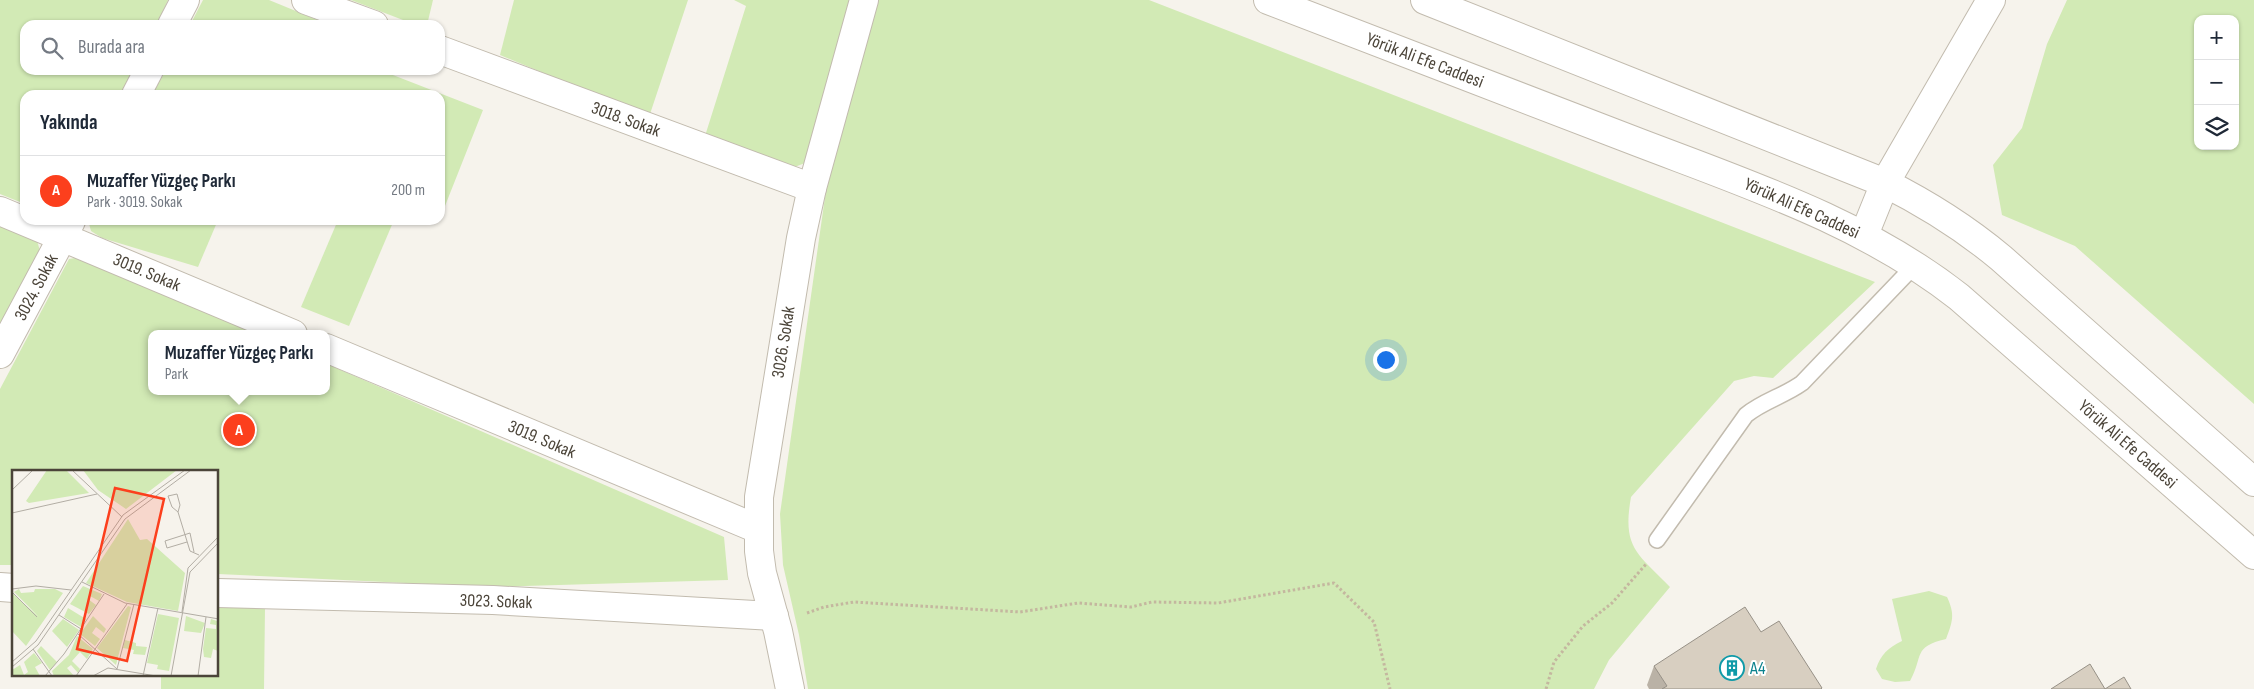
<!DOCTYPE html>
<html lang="tr">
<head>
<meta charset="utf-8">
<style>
	:root { --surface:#fff; --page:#f6f6f7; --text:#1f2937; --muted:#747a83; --line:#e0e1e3; --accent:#fc3f1d }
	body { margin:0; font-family:"Sofia Sans Condensed",sans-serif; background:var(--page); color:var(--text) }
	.controls { position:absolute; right:15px; top:15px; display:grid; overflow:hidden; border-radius:10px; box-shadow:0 1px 4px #0004 }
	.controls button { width:45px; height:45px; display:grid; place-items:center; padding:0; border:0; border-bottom:1px solid var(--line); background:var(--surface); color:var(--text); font:25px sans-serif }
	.you { position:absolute; left:1385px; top:359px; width:18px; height:18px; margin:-12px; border:4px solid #fff; border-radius:50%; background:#1a73e8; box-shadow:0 0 0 8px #1a73e833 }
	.badge { display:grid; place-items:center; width:32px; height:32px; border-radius:50%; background:var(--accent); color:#fff; font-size:16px; font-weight:700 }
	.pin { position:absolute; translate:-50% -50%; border:2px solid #fff; box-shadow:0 1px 5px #0006 }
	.popup { position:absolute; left:148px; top:330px; width:182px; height:65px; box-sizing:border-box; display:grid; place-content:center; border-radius:10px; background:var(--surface); filter:drop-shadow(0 1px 4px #0005); font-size:16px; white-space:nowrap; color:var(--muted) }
	.popup b { font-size:19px; color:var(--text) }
	.popup::after { content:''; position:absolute; left:50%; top:100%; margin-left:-10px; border:10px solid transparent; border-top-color:var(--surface) }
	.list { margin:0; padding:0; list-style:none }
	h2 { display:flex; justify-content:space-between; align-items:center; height:65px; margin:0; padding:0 20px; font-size:21px }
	h2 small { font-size:16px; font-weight:400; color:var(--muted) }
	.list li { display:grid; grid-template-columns:32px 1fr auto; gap:15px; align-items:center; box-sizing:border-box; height:70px; padding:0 20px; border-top:1px solid var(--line) }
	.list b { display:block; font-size:19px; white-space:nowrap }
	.list p { margin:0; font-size:16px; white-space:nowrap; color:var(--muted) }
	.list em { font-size:16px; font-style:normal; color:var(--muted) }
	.icon { flex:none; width:28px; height:28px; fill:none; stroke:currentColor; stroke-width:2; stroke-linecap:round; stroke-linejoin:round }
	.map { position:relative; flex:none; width:2254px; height:689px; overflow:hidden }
	.search { position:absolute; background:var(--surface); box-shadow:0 1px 4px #0004; left:20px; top:20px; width:425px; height:55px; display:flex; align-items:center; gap:12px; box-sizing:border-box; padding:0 18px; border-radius:15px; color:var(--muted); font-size:19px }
	.panel { position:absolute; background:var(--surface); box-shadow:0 1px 4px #0004; left:20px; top:90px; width:425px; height:135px; border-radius:15px }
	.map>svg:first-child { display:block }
	.green { fill:#d2eab5; fill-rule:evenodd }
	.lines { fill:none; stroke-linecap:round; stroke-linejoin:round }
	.service-casing { stroke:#c2bbae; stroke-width:18 }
	.minor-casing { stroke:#c2bbae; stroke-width:30 }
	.tertiary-casing { stroke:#c2bbae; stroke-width:30 }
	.path { stroke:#c4b79f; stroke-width:3; stroke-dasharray:2.5 2.5; stroke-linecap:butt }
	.service { stroke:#fff; stroke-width:15 }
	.minor { stroke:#fff; stroke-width:28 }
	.tertiary { stroke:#fff; stroke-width:28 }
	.wall { fill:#bab2a6 }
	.building { fill:#d8cfc1; stroke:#979187 }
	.labels { text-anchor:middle; stroke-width:4; stroke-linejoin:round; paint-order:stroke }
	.street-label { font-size:18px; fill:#4b4439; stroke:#fff }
	.culture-label { font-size:18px; fill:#0d838f; stroke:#fff; text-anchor:start }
	.inset-road { fill:none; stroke:#b2ada4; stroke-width:1 }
	.view { fill:#fc3f1d; fill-opacity:0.15; stroke:#fc3f1d; stroke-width:2.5 }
	.inset-edge { fill:none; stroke:#4b4439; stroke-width:2.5 }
</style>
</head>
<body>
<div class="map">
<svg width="2254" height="689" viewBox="0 0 2254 689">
	<rect width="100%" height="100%" fill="#f6f3ec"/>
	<g class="green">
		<polygon points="0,0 168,0 156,25 25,25 25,70 133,70 120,95 25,95 25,204 0,194"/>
		<polygon points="203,0 269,0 325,23 324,25 190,25"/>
		<polygon points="351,0 433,0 427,25 416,25"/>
		<polygon points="514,0 688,0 649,117 500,55"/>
		<polygon points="734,0 851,0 805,163 792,168 705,136 746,6"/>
		<path d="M 875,0 L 1149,0 L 1875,282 L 1773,378 L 1754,376 L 1734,381 L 1631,497 C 1622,548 1637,553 1670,587 L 1609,660 L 1594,689 L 808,689 L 799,635 L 783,565 L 780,514 L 828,176 Z"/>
		<path d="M 2067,0 L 2254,0 L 2254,404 L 2075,246 L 2002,215 L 1993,165 L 2022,128 L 2047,44 ZM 2198,19 L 2235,19 L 2235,146 L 2198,146 Z"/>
		<polygon points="166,70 380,70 483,110 443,211 440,210 440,95 152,95"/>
		<polygon points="88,220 218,220 198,267 102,238 91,231"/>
		<polygon points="338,220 394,220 349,326 301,307"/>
		<polygon points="0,221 36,237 40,251 0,327"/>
		<polygon points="81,257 258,334 152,334 152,391 326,391 327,364 724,537 728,580 490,587 218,574 218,472 14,472 14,565 0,565 0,389 69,259"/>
		<path d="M 1929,591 L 1947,597 C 1955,614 1953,621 1946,639 C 1912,647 1924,656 1910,681 L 1895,682 L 1882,679 L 1876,669 C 1881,654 1888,648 1902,641 L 1892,599 Z"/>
		<polygon points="218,606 265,608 264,689 161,689 161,675 218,675"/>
	</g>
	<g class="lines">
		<defs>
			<path id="service" d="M 1657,540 L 1746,415 C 1763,401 1784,396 1802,383 L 1915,265"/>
			<g id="minor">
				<polyline points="306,0 374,25"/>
				<polyline points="172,25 185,0"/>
				<polyline points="440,50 812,188"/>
				<polyline points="136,95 149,70"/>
				<polyline points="1885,183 1991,0"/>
				<polyline points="0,211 293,334"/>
				<polyline points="326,348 758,529"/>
				<polyline points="0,354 71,221"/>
				<polyline points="0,587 14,588"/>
				<polyline points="218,593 493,600 774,616"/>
				<polyline points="790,689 778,631 762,573 759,551 759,497 801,238 812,188 864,0"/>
			</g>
			<g id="tertiary">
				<path d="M 1268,0 C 1392,48 1516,95 1640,143 C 1750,185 1865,223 1959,297 L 2254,555"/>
				<path d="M 1425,0 L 1885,183 C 1927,204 1965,228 2001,258 L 2254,482"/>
				<polyline points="1864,235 1885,183"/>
			</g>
		</defs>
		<use href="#service" class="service-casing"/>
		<use href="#minor" class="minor-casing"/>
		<use href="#tertiary" class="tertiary-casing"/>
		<g class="path">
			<polyline points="807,613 824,607 854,602 1020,612 1078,603 1131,607 1152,602 1218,603 1334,583 1374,622 1390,689"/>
			<polyline points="1546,689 1554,662 1583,626 1612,603 1647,563"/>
		</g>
		<use href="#service" class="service"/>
		<use href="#minor" class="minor"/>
		<use href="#tertiary" class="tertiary"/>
	</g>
	<polygon class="wall" points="1761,632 1822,688 1822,689 1649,689 1647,685 1654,666"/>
	<g class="building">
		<polygon points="1745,607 1761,632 1779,621 1822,688 1821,689 1662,689 1667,686 1654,666"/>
		<polygon points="2090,664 2105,689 2124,677 2131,689 2051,689"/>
	</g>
	<defs>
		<symbol id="building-ring" viewBox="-11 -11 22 22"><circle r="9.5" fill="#fff" stroke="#0f9aa8" stroke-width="1.5"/><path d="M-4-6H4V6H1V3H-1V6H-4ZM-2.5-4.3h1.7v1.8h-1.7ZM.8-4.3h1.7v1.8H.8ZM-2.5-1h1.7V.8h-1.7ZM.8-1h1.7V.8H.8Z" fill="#0f9aa8"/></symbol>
	</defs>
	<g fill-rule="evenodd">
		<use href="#building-ring" x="1718" y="654" width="28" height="28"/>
	</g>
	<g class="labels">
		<g class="street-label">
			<text transform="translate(1425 60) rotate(21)" y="6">Yörük Ali Efe Caddesi</text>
			<text transform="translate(626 119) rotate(20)" y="6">3018. Sokak</text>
			<text transform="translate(1802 208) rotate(24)" y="6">Yörük Ali Efe Caddesi</text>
			<text transform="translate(147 272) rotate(23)" y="6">3019. Sokak</text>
			<text transform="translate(36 287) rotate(-62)" y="6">3024. Sokak</text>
			<text transform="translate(783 342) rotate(-81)" y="6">3026. Sokak</text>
			<text transform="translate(542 439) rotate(23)" y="6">3019. Sokak</text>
			<text transform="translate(2128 444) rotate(41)" y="6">Yörük Ali Efe Caddesi</text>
			<text transform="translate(496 601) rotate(2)" y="6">3023. Sokak</text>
		</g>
		<g class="culture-label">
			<text x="1750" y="674">A4</text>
		</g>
	</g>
	<g transform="translate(12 470)">
		<rect width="206" height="206" fill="#f6f3ec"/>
		<path d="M 35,0 L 54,0 L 77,23 L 17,33 L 14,31 ZM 71,0 L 165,0 L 114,39 L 86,20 ZM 116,49 L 128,70 L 135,69 L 173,103 L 166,141 L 115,132 L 74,113 ZM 71,116 L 90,124 L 87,131 L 78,126 L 76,129 L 84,135 L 77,144 L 58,134 ZM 7,119 L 9,123 L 22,122 L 23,119 L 43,119 L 51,123 L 14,176 L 0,161 L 0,123 L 27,147 L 2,122 ZM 116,136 L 119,137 L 104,195 L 85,178 ZM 56,138 L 74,149 L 69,157 L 52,147 ZM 146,144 L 167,148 L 157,201 L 145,199 L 146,195 L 135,193 ZM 81,146 L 94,159 L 92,163 L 84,157 L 80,163 L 88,169 L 83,176 L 68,164 ZM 174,146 L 193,153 L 189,163 L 172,161 ZM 51,149 L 67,160 L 55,177 L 40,161 ZM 199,149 L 205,151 L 206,156 L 206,181 L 201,179 L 199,188 L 192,187 L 191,179 L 194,158 L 204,159 L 204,155 L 198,154 ZM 65,166 L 81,179 L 75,189 L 68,182 L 60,191 L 68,199 L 66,203 L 59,195 L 55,198 L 62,206 L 42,206 L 40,201 L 57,185 ZM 113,170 L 124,173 L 124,176 L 135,177 L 133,185 L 121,184 L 122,180 L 111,178 ZM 29,176 L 45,192 L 38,200 L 25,181 ZM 22,183 L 30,193 L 23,197 L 28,206 L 0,206 L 0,200 L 8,195 L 12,205 L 16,202 L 12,192 Z" fill="#d2eab5"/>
		<path class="inset-road" d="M 60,0 L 110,47M 0,20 L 21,0M 166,42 L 168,35 L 165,24 L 156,26 L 160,37 L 166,42 L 178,81 L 187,85M 0,43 L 85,24M 175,72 L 155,78 L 153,71 L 178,63 L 182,82M 70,112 L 113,133 L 207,149M 0,119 L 24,116 L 59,120M 0,122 L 25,147M 170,142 L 176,98 L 207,66M 47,145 L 69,159M 66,164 L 105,199M 21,179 L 40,206M 0,192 L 24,171 L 111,45 L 173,0M 0,197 L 26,175 L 113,49 L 179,0M 105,199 L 122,134M 33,206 L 52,184 L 92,124M 64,206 L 115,134M 81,206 L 96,198 L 144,206M 131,206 L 146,138M 159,206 L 178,102 L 207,72M 186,206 L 194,147"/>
		<path class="view" d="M 103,18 L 152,29 L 115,191 L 65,179 Z"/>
		<rect width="206" height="206" class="inset-edge"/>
	</g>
</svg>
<div class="controls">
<button>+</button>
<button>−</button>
<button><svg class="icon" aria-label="layers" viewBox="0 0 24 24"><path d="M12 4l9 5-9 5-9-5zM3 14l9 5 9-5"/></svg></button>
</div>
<div class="you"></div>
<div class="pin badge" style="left:239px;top:430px">A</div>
<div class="popup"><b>Muzaffer Yüzgeç Parkı</b>Park</div>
<div class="search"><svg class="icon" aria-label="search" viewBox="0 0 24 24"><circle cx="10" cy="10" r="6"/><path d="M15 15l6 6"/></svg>Burada ara</div>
<section class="panel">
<h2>Yakında<small></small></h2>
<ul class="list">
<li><span class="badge">A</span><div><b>Muzaffer Yüzgeç Parkı</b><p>Park · 3019. Sokak</p></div><em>200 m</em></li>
</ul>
</section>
</div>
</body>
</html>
